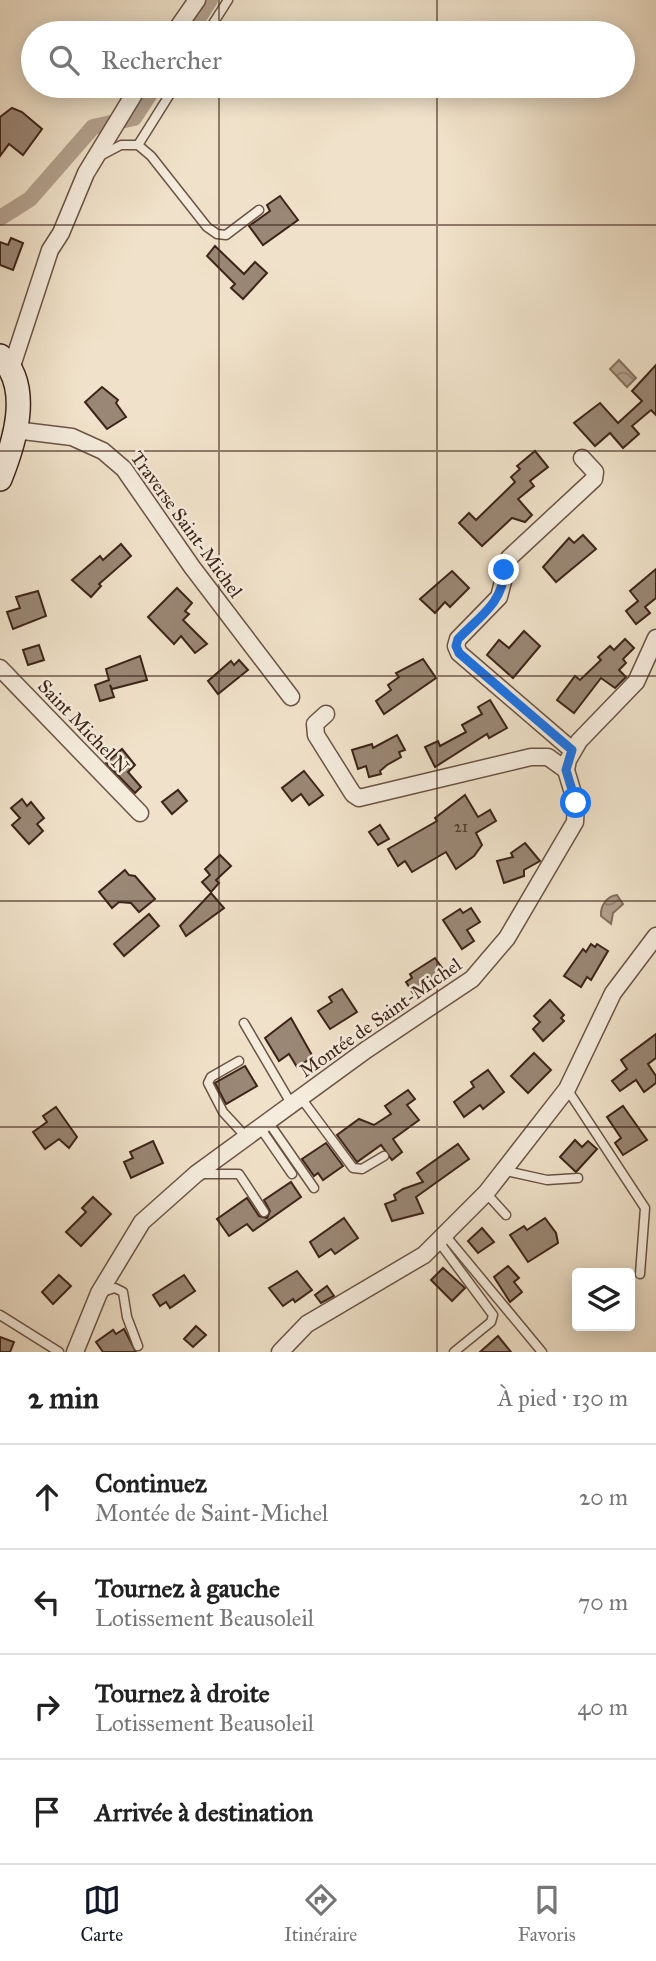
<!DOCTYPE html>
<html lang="fr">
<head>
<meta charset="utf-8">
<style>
	:root { --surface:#fff; --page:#f6f6f6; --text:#222; --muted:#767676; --line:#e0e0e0; --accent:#111827 }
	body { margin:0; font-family:"IM FELL Great Primer",serif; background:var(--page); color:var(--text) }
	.controls { position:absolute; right:21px; bottom:21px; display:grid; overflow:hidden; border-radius:7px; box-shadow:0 4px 18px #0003 }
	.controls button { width:63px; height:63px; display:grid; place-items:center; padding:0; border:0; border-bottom:2px solid var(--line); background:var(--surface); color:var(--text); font:35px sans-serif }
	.stop { position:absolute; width:21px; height:21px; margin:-16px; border:5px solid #1a73e8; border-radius:50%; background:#fff }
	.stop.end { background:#1a73e8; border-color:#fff; box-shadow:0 2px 7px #0008 }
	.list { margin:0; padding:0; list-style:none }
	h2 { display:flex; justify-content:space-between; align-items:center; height:91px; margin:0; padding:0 28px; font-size:30px }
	h2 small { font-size:23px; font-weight:400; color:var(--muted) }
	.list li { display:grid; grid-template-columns:46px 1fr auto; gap:21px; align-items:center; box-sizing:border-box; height:105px; padding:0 28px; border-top:2px solid var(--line) }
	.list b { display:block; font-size:26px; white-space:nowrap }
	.list p { margin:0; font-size:23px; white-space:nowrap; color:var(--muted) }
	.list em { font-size:23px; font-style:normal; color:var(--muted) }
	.icon { flex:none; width:38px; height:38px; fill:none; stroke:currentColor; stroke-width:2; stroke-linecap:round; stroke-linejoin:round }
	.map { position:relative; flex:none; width:656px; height:1352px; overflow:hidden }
	.search { position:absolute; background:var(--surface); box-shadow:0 4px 18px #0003; left:21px; right:21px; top:21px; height:77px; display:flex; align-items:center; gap:18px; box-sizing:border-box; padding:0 24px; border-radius:38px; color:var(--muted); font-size:26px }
	.sheet { height:511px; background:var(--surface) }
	nav { display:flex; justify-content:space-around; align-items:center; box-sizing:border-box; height:98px; border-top:2px solid var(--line); background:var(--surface); font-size:19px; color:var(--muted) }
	nav a { display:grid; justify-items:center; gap:4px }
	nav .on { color:var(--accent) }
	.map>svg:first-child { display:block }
	.water { fill:url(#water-waves); stroke:#846f5f; stroke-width:2 }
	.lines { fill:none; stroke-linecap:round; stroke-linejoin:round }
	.canal { stroke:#b3a18e; stroke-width:16 }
	.building { fill:#9a8775; stroke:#3d2419; stroke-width:2 }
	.lane-casing { stroke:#6a5445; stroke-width:11 }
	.street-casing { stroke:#6a5445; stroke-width:19 }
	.secondary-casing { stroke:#3d2419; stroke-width:26 }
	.lane { stroke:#f5ecdd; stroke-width:8 }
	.street { stroke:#f5ecdd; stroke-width:16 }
	.secondary { stroke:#f5ecdd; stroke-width:23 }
	.route { stroke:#1a73e8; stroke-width:9 }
	.grid { fill:none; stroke:#3d2419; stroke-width:2; stroke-opacity:0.55 }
	.labels { text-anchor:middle; stroke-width:5; stroke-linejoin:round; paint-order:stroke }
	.number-label { font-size:16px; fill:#543d30 }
	.street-label { font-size:19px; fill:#3d2419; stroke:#f5ecdd }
</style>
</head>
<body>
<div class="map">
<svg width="656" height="1352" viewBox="0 0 656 1352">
	<defs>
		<pattern id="water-waves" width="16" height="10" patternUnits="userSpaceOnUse" patternTransform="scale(1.75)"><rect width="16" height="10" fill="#b3a18e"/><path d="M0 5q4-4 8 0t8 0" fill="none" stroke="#938373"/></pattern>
	</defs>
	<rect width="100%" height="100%" fill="#f0e2ca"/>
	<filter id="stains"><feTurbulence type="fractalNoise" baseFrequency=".00286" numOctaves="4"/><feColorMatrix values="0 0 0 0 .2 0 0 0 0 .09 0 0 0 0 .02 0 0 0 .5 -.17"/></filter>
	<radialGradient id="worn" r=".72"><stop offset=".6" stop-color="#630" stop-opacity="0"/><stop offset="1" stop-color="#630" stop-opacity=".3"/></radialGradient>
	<g class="water">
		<polygon points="619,360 636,378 627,387 610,369"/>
		<path d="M 617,895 L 623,904 L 613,913 L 611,924 L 601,916 C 600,906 607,896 617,895 Z"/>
	</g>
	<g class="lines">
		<g class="canal">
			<polyline points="189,33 210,0"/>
			<polyline points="0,218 30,199 93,127 134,118 155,86"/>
		</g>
	</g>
	<g class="building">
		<polygon points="12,108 22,112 42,129 23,155 9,144 0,156 0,117"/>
		<polygon points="280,196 298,220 263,245 249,226 270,211 267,205"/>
		<polygon points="11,238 23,243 13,270 0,265 0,242 8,245"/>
		<polygon points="215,246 244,274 255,262 267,273 243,299 231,288 235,284 207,256"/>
		<polygon points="656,365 656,415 651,410 632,426 639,434 623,448 610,433 595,446 574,423 600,403 618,423 642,401 632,391"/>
		<polygon points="102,387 118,400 116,403 126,417 107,429 85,402"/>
		<polygon points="535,451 548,467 530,481 534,486 518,499 532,515 525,522 512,518 482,546 459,523 469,513 476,520 515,482 511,477 520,469 517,466"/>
		<polygon points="583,535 596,549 556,582 543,567 569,538 574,543"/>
		<polygon points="121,544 131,556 99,584 101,586 91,597 72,580 100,556 103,560"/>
		<polygon points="656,569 656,598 645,607 650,613 636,624 626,611 638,601 630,591"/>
		<polygon points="452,571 469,588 450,607 445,602 435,613 420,599"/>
		<polygon points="177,588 192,603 185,611 189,614 183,620 207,644 195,653 181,636 174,644 148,617"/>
		<polygon points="38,591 46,616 13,629 7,612 20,608 16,597"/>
		<polygon points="524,631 540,646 513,678 487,655 499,640 509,648"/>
		<polygon points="625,639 634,648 623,659 626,663 619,670 626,677 615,688 601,678 574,713 557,700 575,676 580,680 601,660 598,657 610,646 614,650"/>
		<polygon points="39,645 44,660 28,665 23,650"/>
		<polygon points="140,656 147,680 112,689 110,685 114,697 100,701 95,685 109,680 106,669"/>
		<polygon points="423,659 436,678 384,714 376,701 391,690 388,685 399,677 396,673"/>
		<polygon points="239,660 248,670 218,694 208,681 231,661 234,665"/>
		<polygon points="490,700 507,728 489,738 487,734 435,767 425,747 438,741 440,746 466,732 462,725 482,714 478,707"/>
		<polygon points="397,735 405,750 399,752 401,757 387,765 380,771 381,774 369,777 366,766 358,769 352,750 372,744 373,748"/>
		<polygon points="122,749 135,765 128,772 141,787 135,793 106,763"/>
		<polygon points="304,771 323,795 309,805 301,794 292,801 282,788"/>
		<polygon points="178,790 187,801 172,814 162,802"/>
		<polygon points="465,795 478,817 490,810 496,821 476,833 482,845 474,856 456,869 446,852 412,872 405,861 398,866 388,849 437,821 435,818"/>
		<polygon points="22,799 27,806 31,802 44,818 37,824 43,831 29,844 12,825 20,818 11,808"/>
		<polygon points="380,825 389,839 378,845 369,832"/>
		<polygon points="525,843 540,861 524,870 524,876 504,883 497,861 513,857 511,853"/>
		<polygon points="220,855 231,866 216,880 219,883 211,892 202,882 210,875 205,869"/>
		<polygon points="125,870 129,875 135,876 155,899 139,912 131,903 119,902 112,908 99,892"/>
		<polygon points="211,893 224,908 186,936 180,926"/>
		<polygon points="471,908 480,922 467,930 474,941 462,949 443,920 460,909 463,913"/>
		<polygon points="149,914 159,926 124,956 114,944"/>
		<polygon points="591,944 595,947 597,944 608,951 591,980 587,977 581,987 564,976 583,949 586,952"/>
		<polygon points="435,958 445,972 413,993 406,982 412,978 410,974"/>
		<polygon points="342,989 357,1012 330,1029 318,1011 332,1002 329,997"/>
		<polygon points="550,1000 564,1015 561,1018 564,1021 543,1041 533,1029 540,1022 534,1016"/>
		<polygon points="291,1018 313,1057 297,1067 289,1054 279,1061 265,1038"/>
		<polygon points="656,1034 656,1058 648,1064 656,1076 656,1083 644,1092 636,1080 620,1091 612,1081 627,1069 621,1060"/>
		<polygon points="534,1053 551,1070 528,1093 511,1076"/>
		<polygon points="245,1066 257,1086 226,1104 215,1083"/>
		<polygon points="488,1070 504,1092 483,1109 480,1105 464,1117 454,1102 474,1087 471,1082"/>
		<polygon points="408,1090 415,1099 407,1105 419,1120 393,1139 402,1152 392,1160 381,1145 357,1162 337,1135 359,1119 374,1125 391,1114 385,1106"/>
		<polygon points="623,1106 647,1140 623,1155 615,1143 621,1138 607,1117"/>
		<polygon points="56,1107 77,1137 69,1148 59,1139 45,1149 33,1132 47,1122 43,1116"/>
		<polygon points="575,1140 582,1147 588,1141 597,1149 576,1172 560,1157"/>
		<polygon points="153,1141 163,1163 131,1178 124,1162 133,1158 130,1152"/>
		<polygon points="326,1143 343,1166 323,1180 318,1173 314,1176 302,1159"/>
		<polygon points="458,1144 469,1159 416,1197 423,1213 392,1221 385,1204 396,1200 394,1195 403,1189 423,1182 417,1173"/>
		<polygon points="291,1182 301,1197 253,1231 247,1224 229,1236 217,1219 247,1198 259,1216 267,1218 270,1211 264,1200"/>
		<polygon points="93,1197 111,1214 81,1246 66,1232 86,1212 82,1208"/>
		<polygon points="344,1218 358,1238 335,1254 331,1249 319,1257 310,1242"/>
		<polygon points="545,1218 556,1233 558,1243 528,1262 510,1235 524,1226 527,1230"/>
		<polygon points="482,1228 494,1242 478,1253 468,1241"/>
		<polygon points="508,1266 519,1278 514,1282 522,1292 510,1302 494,1277"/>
		<polygon points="443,1268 465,1288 452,1301 431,1280"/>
		<polygon points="297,1271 312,1290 295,1302 293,1299 283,1306 269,1288"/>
		<polygon points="59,1275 71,1286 53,1304 42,1292"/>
		<polygon points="184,1275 195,1291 170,1308 166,1302 160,1306 153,1295"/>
		<polygon points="327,1286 334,1296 321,1303 315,1295"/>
		<polygon points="196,1326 206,1335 193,1347 184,1339"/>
		<polygon points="124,1329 136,1352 103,1352 96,1342 113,1330 116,1334"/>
		<polygon points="498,1336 511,1352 480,1352"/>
		<polygon points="0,1337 14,1342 10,1352 0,1352"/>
	</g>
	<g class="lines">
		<defs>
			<g id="lane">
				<polyline points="207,33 228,0"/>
				<polyline points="138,145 175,86"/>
				<polyline points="102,155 121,145 138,145 151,156 207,227 217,234 226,235 259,210"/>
				<polyline points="244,1023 292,1105"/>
				<polyline points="239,1061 211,1077 208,1083 223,1112 248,1139"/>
				<polyline points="567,1089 645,1208 640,1274"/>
				<polyline points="301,1098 353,1168 362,1169 384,1156"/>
				<polyline points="269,1123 314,1188"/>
				<polyline points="261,1129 292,1174"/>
				<polyline points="506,1171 547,1180 578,1178"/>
				<polyline points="199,1174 239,1174 264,1212"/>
				<polyline points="486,1193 506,1215"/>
				<polyline points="445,1235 542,1352"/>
				<polyline points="439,1242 493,1315 491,1322 454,1352"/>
				<polyline points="102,1292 115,1288 123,1292 127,1317 138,1346"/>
				<polyline points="0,1315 59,1352"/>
			</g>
			<g id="street">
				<polyline points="174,33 197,0"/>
				<polyline points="11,369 50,250 61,233 86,173 139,86"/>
				<polyline points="15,430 72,437 103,451 124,469 192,567 291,697"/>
				<polyline points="0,668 140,813"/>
				<polyline points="326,714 315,724 316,735 353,794 359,798 531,757 548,757 566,770"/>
				<polyline points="572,750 459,653 456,646 458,639 499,597 509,558 594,479 595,472 582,458"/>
				<polyline points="75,1352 99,1293 142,1222 196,1174 366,1050 472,979 507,938 575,822 576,803 566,770 568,760 579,741 636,682 656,638"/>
				<polyline points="280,1352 307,1324 424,1255 486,1193 567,1089 613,993 656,936"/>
			</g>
			<path id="secondary" d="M 0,356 C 33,387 14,444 0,479"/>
		</defs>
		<use href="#lane" class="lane-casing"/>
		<use href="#street" class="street-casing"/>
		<use href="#secondary" class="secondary-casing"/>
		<use href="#lane" class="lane"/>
		<use href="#street" class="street"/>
		<use href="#secondary" class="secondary"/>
	</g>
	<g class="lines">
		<path class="route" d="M 504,570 C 504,602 479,617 458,639 L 456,646 L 459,653 L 572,750 L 566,770 L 576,803"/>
	</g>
	<path class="grid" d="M 219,0 L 219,33M 437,0 L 437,33M 219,86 L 219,1352M 437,86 L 437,1352M 0,225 L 656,225M 0,451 L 656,451M 0,676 L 656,676M 0,901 L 656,901M 0,1127 L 656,1127"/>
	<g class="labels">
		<g class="number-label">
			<text x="461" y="832">21</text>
		</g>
		<g class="street-label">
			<text transform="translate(187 524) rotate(54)" y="7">Traverse Saint-Michel</text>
			<text transform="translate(84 726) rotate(46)" y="7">Saint Michel N</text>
			<text transform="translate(380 1017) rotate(-35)" y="7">Montée de Saint-Michel</text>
		</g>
	</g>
	<rect width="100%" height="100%" filter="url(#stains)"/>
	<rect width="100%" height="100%" fill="url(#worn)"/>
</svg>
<div class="controls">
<button><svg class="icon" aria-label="layers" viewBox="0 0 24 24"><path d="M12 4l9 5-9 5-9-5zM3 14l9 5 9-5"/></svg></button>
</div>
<div class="stop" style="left:576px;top:803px"></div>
<div class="stop end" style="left:504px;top:570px"></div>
<div class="search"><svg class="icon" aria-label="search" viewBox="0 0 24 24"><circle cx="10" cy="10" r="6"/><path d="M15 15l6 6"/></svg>Rechercher</div>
</div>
<section class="sheet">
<h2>2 min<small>À pied · 130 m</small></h2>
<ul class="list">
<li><svg class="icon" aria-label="ahead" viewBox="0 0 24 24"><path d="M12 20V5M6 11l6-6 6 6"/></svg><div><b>Continuez</b><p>Montée de Saint-Michel</p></div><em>20 m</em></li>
<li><svg class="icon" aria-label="left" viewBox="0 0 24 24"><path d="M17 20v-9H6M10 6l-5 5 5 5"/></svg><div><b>Tournez à gauche</b><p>Lotissement Beausoleil</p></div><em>70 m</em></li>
<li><svg class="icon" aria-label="right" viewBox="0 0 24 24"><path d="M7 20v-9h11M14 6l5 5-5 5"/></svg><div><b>Tournez à droite</b><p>Lotissement Beausoleil</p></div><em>40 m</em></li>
<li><svg class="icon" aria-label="arrive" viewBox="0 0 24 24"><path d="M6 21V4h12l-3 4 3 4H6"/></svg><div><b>Arrivée à destination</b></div></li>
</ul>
</section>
<nav>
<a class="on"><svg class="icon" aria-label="map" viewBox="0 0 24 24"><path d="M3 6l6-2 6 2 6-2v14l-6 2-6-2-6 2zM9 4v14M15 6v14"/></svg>Carte</a>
<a><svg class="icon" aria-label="directions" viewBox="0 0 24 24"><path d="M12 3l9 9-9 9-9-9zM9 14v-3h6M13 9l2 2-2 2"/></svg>Itinéraire</a>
<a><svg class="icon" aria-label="saved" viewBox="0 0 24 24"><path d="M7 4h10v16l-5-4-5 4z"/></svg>Favoris</a>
</nav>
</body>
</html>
